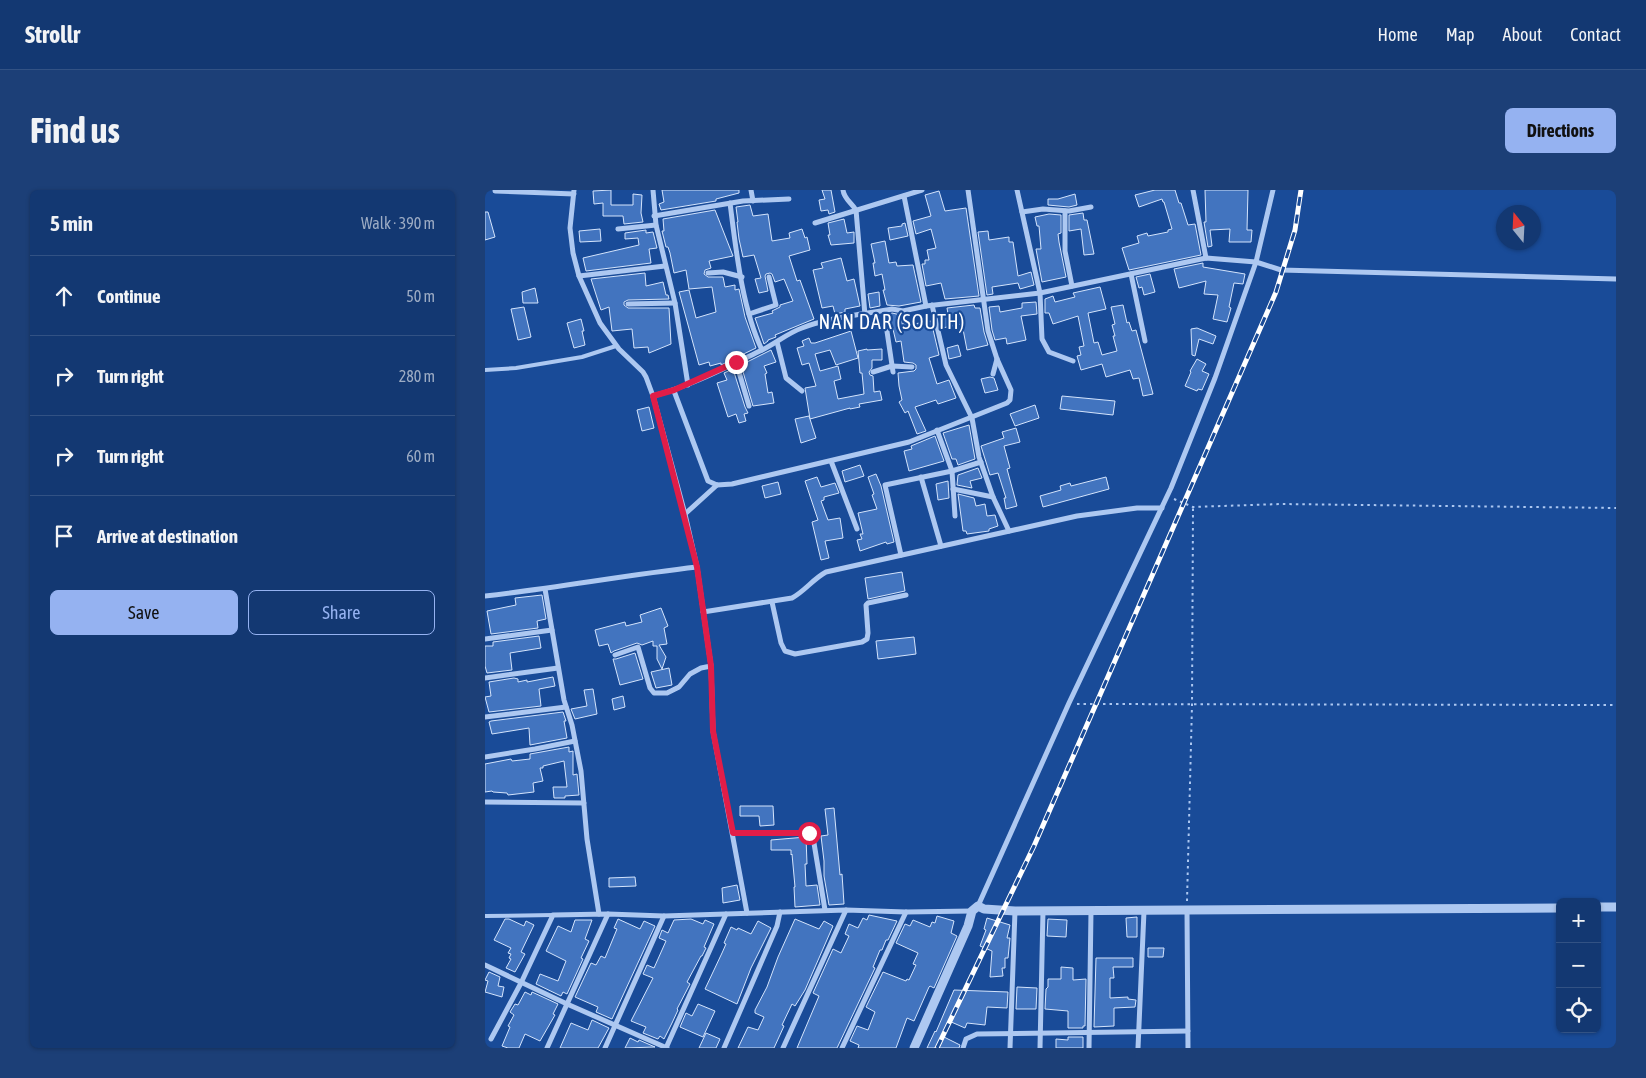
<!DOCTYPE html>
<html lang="en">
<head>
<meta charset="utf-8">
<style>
	:root { --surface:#133872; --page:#1c3f77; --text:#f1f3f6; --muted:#9dacc4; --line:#325284; --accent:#95b2f1 }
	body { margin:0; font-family:"Asap Condensed",sans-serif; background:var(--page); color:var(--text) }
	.controls { position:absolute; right:15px; bottom:15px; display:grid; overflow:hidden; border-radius:8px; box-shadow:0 1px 4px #0004 }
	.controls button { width:45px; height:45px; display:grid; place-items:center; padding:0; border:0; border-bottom:1px solid var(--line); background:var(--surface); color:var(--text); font:25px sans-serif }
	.compass { position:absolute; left:1011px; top:15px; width:45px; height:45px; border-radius:50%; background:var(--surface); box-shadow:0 1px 4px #0004; rotate:342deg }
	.stop { position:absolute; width:15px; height:15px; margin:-11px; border:4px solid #e11d48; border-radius:50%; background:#fff }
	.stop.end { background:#e11d48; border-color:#fff; box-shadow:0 1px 5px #0008 }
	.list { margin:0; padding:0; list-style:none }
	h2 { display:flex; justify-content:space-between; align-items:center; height:65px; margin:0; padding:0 20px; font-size:21px }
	h2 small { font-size:16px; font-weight:400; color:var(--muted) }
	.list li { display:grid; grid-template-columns:32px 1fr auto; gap:15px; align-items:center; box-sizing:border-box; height:80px; padding:0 20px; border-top:1px solid var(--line) }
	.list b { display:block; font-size:19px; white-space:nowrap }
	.list em { font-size:16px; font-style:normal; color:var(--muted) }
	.actions { display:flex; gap:10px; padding:15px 20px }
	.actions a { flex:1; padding:11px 0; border:1px solid var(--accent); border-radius:8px; text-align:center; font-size:18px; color:var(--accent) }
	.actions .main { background:var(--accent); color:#111 }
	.icon { flex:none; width:28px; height:28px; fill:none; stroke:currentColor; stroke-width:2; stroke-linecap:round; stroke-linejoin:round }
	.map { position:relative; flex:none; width:1131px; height:858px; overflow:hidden; border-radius:8px }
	header { display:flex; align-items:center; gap:30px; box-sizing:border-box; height:70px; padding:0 25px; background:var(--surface); border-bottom:1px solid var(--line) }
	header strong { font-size:24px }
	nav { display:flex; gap:28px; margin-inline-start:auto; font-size:18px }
	.intro { display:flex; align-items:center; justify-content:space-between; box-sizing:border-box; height:120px; padding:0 30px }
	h1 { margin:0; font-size:35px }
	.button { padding:12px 22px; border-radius:8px; background:var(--accent); color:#111; font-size:18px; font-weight:700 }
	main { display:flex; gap:30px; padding:0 30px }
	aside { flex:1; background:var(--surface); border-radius:8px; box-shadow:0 1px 4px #0004 }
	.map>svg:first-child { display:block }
	.building { fill:#4274bf; stroke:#d4e4fc }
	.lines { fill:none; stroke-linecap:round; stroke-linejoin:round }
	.path { stroke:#adc8f1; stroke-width:2; stroke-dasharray:2.5 4; stroke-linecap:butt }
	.service { stroke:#adc8f1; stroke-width:4 }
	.minor { stroke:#adc8f1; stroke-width:5 }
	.tertiary { stroke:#adc8f1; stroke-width:9 }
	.rail-casing { stroke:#fff; stroke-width:5 }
	.rail { stroke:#194b98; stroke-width:3; stroke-dasharray:9; stroke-linecap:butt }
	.route { stroke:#e11d48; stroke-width:6 }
	.labels { text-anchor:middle; stroke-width:4.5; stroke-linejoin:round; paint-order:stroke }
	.quarter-label { font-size:20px; letter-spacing:1px; fill:#fff; stroke:#194b98 }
</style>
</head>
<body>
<header>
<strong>Strollr</strong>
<nav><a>Home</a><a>Map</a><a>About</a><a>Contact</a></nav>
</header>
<div class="intro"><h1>Find us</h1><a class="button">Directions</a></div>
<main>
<aside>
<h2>5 min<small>Walk · 390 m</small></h2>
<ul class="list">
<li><svg class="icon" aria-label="ahead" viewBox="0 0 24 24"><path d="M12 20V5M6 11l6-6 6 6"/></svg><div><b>Continue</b></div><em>50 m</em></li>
<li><svg class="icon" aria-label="right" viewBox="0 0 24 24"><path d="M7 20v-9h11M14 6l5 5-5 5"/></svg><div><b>Turn right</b></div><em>280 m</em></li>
<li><svg class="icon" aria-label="right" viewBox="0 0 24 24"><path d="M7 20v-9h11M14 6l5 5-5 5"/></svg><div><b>Turn right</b></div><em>60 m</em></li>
<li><svg class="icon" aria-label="arrive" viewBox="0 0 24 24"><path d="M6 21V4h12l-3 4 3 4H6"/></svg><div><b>Arrive at destination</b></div></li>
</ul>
<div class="actions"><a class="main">Save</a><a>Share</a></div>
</aside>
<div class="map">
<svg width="1131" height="858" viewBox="0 0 1131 858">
	<rect width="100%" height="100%" fill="#194b98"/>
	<g class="building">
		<polygon points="126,0 126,15 148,15 148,4 157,5 156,23 158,32 139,34 138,26 118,26 118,13 109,14 108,1"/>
		<polygon points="177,0 254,0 254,3 231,9 231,11 176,20 174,14 179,12"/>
		<polygon points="337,0 346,0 350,22 344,24 343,20 336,21 334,10 340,9"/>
		<polygon points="670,0 690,0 694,13 696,13 703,35 710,34 716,65 644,80 637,58 654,53 652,46 662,43 663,46 683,42 683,40 687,39 679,12 678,12 677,9 654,17 650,5"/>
		<polygon points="720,0 763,0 762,40 767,40 766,52 744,52 745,39 725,40 727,56 723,57 719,32 721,32"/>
		<polygon points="454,1 460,21 481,18 494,106 460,109 456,93 441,96 437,74 440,74 440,70 444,70 442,60 451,58 446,39 431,44 428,31 446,26 440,5"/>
		<polygon points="590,4 592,15 584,17 563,15 563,9 573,9"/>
		<polygon points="265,15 268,26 283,24 287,51 305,48 304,43 317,39 320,48 322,47 325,60 304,66 312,91 315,90 329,129 290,145 291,147 283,150 283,151 279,154 270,128 288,123 287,121 295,117 295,115 308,111 299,89 290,92 287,84 285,83 281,84 280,86 283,101 274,103 270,89 276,88 269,65 258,67 254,49 252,32 253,32 251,17"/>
		<polygon points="230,20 248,66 224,71 226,78 220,80 219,84 223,87 238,87 240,97 250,95 250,100 254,99 260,127 271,158 236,175 236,173 225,176 224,172 214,175 194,102 204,100 211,128 231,122 227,97 204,99 201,80 189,83 185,63 183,57 181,57 177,41 179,41 178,29"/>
		<polygon points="0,22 3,22 10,47 0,50"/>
		<polygon points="598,23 599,30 602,30 609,64 599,65 596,39 584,41 584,25"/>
		<polygon points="564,24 576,25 576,43 573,44 574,52 581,87 557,92 551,59 556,59 554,36 552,36 550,27"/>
		<polygon points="359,29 362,43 369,42 369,53 346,55 343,45 345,45 343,33"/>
		<polygon points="420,33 423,46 405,50 403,38 417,36 417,34"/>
		<polygon points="115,39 116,51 95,52 94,41"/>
		<polygon points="161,40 161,43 168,42 172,58 164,59 166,73 101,81 98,68 154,55 153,48 140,49 140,43"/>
		<polygon points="503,41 504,50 524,47 524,52 528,52 533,86 546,82 549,95 535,99 533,93 507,97 508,104 502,105 493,42"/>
		<polygon points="400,51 404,73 411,72 412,76 428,75 436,112 414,116 402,115 398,100 400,100 397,84 390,86 388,73 390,73 386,54"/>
		<polygon points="356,68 362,91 369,89 375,116 360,119 360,122 350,124 348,116 337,118 328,80 338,78 336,73"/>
		<polygon points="718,73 718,77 760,84 758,94 749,93 744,117 746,118 742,132 728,129 733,105 719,104 721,91 694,98 689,79"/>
		<polygon points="160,83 161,96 178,92 181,105 183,105 184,109 143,110 139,112 139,115 143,118 184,118 186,154 164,163 163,157 149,158 147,139 127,141 124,117 116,120 106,89"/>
		<polygon points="665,84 670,102 659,105 657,97 654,98 651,87"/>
		<polygon points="615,97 621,119 603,123 609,153 613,152 617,165 632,161 628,146 630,146 627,135 630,134 626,117 638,115 642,133 644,132 647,141 651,140 668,204 658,206 654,188 648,189 645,180 621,187 617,174 596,180 592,166 596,165 594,157 599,156 593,126 568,134 564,123 560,123 560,109 568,106 570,112 590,107 588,103"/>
		<polygon points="50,98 53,113 38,113 37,102"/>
		<polygon points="394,102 395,116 385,118 383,104"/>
		<polygon points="551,112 552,124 536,126 541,150 522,154 521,148 510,150 507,140 504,117 514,116 515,122 537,118 537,113"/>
		<polygon points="489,115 490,118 495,118 499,142 503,155 482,160 477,134 457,138 455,130 457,129 456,125 463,124 462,118"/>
		<polygon points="39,117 46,147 33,150 26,119"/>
		<polygon points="407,123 416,125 417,134 423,133 423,135 446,131 454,165 444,168 452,194 464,190 471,208 453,214 451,210 430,217 441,241 432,244 423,221 420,223 414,212 417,210 414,196 413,183 429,181 431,179 431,175 428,173 419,172 416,151 411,152 407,135 405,124"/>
		<polygon points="96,129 99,141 97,141 100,155 89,158 82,133"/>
		<polygon points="712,138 731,146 728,154 714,149 710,166 707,165 706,139"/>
		<polygon points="366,141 373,168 351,175 345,160 330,164 335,181 353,176 356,189 349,191 353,209 379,204 377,183 375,183 373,161 382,159 382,160 397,159 397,170 387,170 387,178 384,182 385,185 388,186 389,202 395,201 397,210 374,214 375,217 365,219 365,218 325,229 320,198 331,196 324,173 317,175 312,158 319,156 317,151 324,148 326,153 330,153"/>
		<polygon points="473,155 476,166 464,169 462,158"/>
		<polygon points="286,160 291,172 279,176 282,183 280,184 283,203 287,202 289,213 268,216 256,175"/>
		<polygon points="712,169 721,174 717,181 724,184 717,200 713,199 712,201 700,196 706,182 705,181"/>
		<polygon points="248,179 260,217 263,223 259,224 261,231 254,233 251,224 243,227 232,193 242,190 239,183"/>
		<polygon points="505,187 509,188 513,200 500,203 496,189"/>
		<polygon points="577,206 630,211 628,225 575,219"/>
		<polygon points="550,215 554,228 530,236 525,224"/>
		<polygon points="164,217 169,238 157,241 152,220"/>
		<polygon points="324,226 331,248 316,253 310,229"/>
		<polygon points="484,235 490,269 473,275 471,269 467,269 458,243"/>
		<polygon points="531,238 535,252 519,256 525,278 522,279 532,316 521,319 519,308 521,308 513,283 505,285 496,256 519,248 517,242"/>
		<polygon points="450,246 459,271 424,281 419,261 427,259 426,256"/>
		<polygon points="375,275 379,286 360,292 357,281"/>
		<polygon points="493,278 497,288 485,291 487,298 472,295 473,285"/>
		<polygon points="391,284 396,296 409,352 402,354 401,352 375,361 372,350 377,349 375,344 378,344 373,323 392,319 387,305 389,304 383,287"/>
		<polygon points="332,287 336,297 350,293 354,303 339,307 339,310 336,311 343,330 355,328 358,348 340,351 344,368 336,370 327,332 333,330 320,291"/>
		<polygon points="621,287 624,299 558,317 555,306 576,300 575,296 585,293 586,296"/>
		<polygon points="463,291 464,308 453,310 451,294"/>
		<polygon points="293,292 296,304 280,308 277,296"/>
		<polygon points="473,304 489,308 491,316 500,314 502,326 510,325 513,336 504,339 504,341 482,344 481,341 478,341"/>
		<polygon points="417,382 420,401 383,409 380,388"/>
		<polygon points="57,405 61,429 52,431 53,438 6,444 2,421 31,415 30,408"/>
		<polygon points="176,418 183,436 179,438 182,454 174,455 181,467 177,479 172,469 172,456 168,456 168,451 157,455 152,453 129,461 126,463 123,454 114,456 110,440 140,432 141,436 157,432 155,425"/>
		<polygon points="54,446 56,458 25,463 27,480 2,483 0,476 0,456 8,456 8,452"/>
		<polygon points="429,447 431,464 393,469 391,451"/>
		<polygon points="150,463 158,489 135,495 128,469 131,469"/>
		<polygon points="184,478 187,495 171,498 166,482"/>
		<polygon points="68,487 70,496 54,499 56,516 4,522 0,507 6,506 4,492 29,488 33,489 33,492 42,490 42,492"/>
		<polygon points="108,499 112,524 90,529 86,519 102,516 99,500"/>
		<polygon points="138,506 140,517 129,520 127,509"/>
		<polygon points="78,522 81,531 79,531 82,548 45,555 44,538 7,544 4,532 6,531"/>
		<polygon points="84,557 84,562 88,561 88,585 92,584 94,605 80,606 80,608 69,608 68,597 82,597 79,571 58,576 58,578 55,578 58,591 48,593 49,602 23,605 22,603 8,602 7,601 0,602 0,574 26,569 27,571 45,569 45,564"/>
		<polygon points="255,616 288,616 289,635 275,636 274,626 255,626"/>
		<polygon points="349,618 355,685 357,684 359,714 344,715 339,686 339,671 336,646 343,645 340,619"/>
		<polygon points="321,647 322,674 320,674 321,696 332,695 335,715 310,717 309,697 310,697 307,664 306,665 306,660 286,660 286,650"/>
		<polygon points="150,687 151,696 124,697 124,688"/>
		<polygon points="252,695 255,710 238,713 237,698"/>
		<polygon points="384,725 412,731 403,750 401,750 397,760 395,760 388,777 390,778 352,858 312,858 334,806 328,803 348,759 356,763 364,746 360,744 364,734 373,738 378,728 382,730"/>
		<polygon points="452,726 469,731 466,743 472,746 449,798 445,796 444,797 429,831 422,828 411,858 373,858 374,855 365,851 372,836 383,840 390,822 381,817 398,782 421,791 422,789 424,790 431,775 428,774 433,763 411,753 420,734 425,736 428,730 445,737 447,732 450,733"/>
		<polygon points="652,727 652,747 642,747 641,728"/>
		<polygon points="502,728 525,735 522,748 525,748 523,768 520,768 520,778 517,778 518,786 505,787 507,761 495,756 501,740 499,739"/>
		<polygon points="20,729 24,729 39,736 41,731 49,735 36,762 40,764 30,782 21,778 26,769 24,768 26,764 23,763 26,758 9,750"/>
		<polygon points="133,729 155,739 159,731 170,736 127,829 111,822 113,817 90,807 106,773 111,775 116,766 120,768 132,739 129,738"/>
		<polygon points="206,729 218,734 220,730 229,734 219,757 221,758 217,766 216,766 202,792 205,794 192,819 193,820 187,833 179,849 175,846 173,849 158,843 161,837 146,831 168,788 158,784 162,775 169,778 181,751 174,748 177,740 183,743 189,730"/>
		<polygon points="310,729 334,739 339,731 348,736 320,800 310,816 307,814 297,835 299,836 289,858 253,858 263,837 273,840 279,827 270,823 270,820 282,797 293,767"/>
		<polygon points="563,729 582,730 581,747 562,746"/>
		<polygon points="90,730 107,730 100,749 104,751 96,768 98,769 82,804 78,802 76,806 51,794 55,784 73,791 81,771 61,761 73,736 86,742"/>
		<polygon points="273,731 286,738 266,778 252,814 220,799 237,763 241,754 239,753 246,737 252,740 253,738 266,744"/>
		<polygon points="663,758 679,758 678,767 663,767"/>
		<polygon points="611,768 648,768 648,777 628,777 629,788 625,788 625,808 643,807 643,809 651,810 650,817 629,818 629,836 609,837"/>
		<polygon points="576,777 588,778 588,790 601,789 600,836 598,836 598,838 583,838 583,821 560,819 561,799 563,797 563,789 576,789"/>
		<polygon points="4,782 15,787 13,796 19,797 17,807 0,802 3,791 0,790"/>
		<polygon points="532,797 552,798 551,819 531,819"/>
		<polygon points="469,800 523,802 522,818 502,817 500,835 482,833 480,838 464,831 457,846 475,855 474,858 442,858 450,841 451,842"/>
		<polygon points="40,802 46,805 47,802 73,814 68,824 70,825 55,851 40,844 34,858 23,858 17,856 25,837 23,836 29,825 25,822 30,814 33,815"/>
		<polygon points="213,814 230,821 218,847 195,837 201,823 207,826"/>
		<polygon points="107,830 124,838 113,858 75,858 86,833 103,840"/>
		<polygon points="221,843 235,849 231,858 214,858"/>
		<polygon points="583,847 598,847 598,858 571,858 571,849 583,850"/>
		<polygon points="145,848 153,852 154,850 170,857 140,858"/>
	</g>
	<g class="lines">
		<g class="path">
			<polyline points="689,309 708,317 796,314 1131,318"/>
			<polyline points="592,514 1131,515"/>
			<polyline points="702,711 707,515 708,318"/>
		</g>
		<g class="service">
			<polyline points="0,180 31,178 97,167 131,156"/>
			<polyline points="0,726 68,725"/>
		</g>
		<g class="minor">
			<polyline points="89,0 85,38 88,63 94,86 115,133 134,159 158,182 161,187 168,206 200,324 212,377 226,476 228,541 262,723"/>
			<polyline points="168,0 171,35 190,113 203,195"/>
			<polyline points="266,0 268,11"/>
			<path d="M 358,0 C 359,9 366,12 371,20 L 380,125"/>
			<polyline points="532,0 555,103 557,149 564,162 588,171"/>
			<polyline points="708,0 721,68"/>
			<polyline points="10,1 89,4"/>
			<polyline points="419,6 441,116"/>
			<path d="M 245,13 C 251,60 257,118 277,160"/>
			<polyline points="580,21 580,61 587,96"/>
			<polyline points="537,22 558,19 584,21 606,17"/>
			<polyline points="169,26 258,11 304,9"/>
			<polyline points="330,33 437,0"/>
			<polyline points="133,39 171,35"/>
			<polyline points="223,83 238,82 257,87"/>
			<polyline points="646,84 660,151"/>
			<polyline points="94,86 180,76"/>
			<polyline points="143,114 190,113"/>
			<polyline points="447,115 461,175 487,228 494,267 508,307 524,341"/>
			<polyline points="399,121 408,182"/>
			<polyline points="264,124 291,115 284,87"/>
			<polyline points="292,152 301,188 317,201"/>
			<polyline points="251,172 264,216"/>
			<polyline points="388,182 407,176 427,177"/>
			<polyline points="508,184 512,169"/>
			<polyline points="189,201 223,291 232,295 247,294 424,252 522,213 525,210 526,200 512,169 503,141 483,0"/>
			<path d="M 168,206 C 206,196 242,177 277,160 C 291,153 303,143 317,138 C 342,128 379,124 407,119 L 418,121 L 441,116 L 555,103 L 721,68 L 771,72 L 796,80 L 1131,89"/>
			<polyline points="452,240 467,281 470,326"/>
			<polyline points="346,271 372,339"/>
			<polyline points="436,287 456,356"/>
			<polyline points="468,299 508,307"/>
			<polyline points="200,324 232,295"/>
			<polyline points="416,365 400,295 467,281 496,272"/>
			<polyline points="60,399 79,510 87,535 96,581 102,649 114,724"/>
			<path d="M 0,406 C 71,398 141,385 212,377"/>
			<polyline points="287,412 296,453 300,461 310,464 377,452 382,449 383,443 381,415 383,413 421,405"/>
			<path d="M 218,422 L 307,408 C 320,401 328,389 341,382 L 592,326 L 652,318 L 677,318"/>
			<polyline points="0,449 67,440"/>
			<polyline points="130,465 153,457 165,498 169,503 182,503 194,497 205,484 216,478 226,476"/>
			<polyline points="0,488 73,478"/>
			<polyline points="0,527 81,517"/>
			<polyline points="0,567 50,559 90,551"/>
			<polyline points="0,612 99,613"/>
			<polyline points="248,643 323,643 328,647 340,720"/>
			<polyline points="493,716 584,513 686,298 730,188 771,72 788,0"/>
			<polyline points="702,720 703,858"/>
			<polyline points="0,775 82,814 182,858"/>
			<polyline points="6,849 36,793 68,725 123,724 179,726 361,720 421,722 487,721"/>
			<polyline points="62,858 123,724"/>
			<polyline points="120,858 179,726"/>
			<polyline points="181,858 241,724"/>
			<polyline points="239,858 292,736 295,722"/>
			<polyline points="298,858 361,720"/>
			<polyline points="357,858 421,722"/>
			<polyline points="478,858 481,849 492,844 703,841"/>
			<polyline points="525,858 530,721"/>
			<polyline points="555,858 558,721"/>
			<polyline points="604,858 606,721"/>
			<polyline points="653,858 659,721"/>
		</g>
		<g class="tertiary">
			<polyline points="1112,717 1131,717"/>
			<polyline points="429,858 483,736 487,721 493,716 499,719 530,721 1075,718"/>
		</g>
		<defs>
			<polyline id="rail" points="452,858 549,656 791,102 810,40 816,0"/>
		</defs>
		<use href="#rail" class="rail-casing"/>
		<use href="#rail" class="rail"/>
	</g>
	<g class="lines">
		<polyline class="route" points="251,172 189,200 168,206 212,377 226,476 228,541 248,643 324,643"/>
	</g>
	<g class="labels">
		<g class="quarter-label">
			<text x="407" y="139">NAN DAR (SOUTH)</text>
		</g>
	</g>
</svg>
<div class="controls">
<button>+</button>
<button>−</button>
<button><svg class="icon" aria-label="locate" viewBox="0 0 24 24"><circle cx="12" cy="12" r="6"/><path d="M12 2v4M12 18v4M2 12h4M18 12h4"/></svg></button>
</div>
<svg class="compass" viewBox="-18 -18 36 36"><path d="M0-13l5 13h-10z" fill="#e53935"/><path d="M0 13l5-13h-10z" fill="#9dacc4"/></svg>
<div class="stop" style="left:324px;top:643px"></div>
<div class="stop end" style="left:251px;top:172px"></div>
</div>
</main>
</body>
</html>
